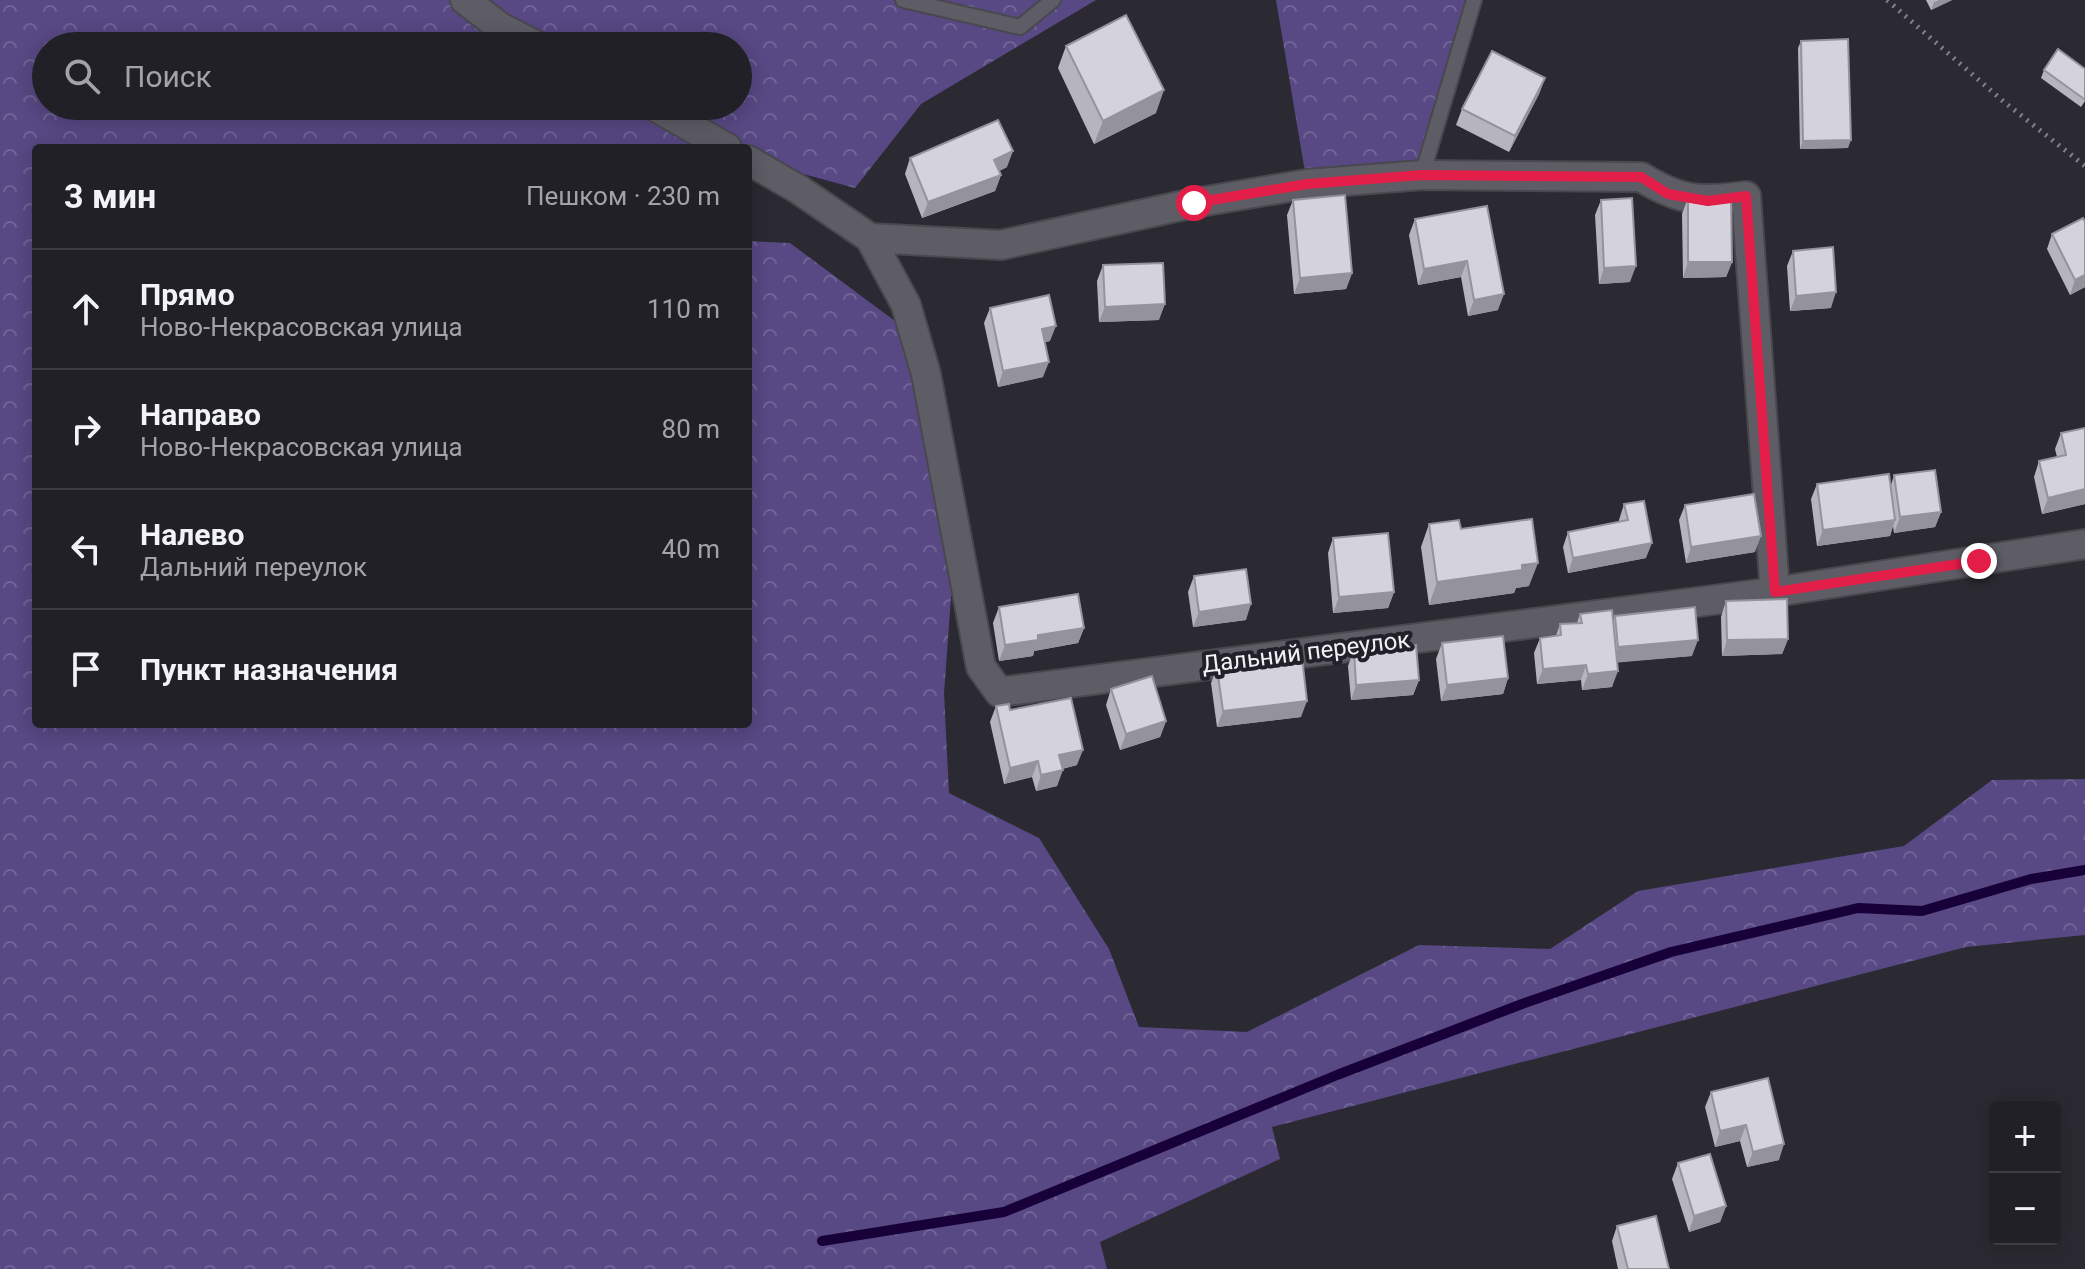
<!DOCTYPE html>
<html lang="ru">
<head>
<meta charset="utf-8">
<style>
	:root { --surface:#202026; --page:#2d2d32; --text:#f1f3f6; --muted:#a2a3a7; --line:#3d3e43 }
	body { margin:0; font-family:Roboto,sans-serif; background:var(--page); color:var(--text) }
	.controls { position:absolute; right:24px; bottom:24px; display:grid; overflow:hidden; border-radius:8px; box-shadow:0 4px 20px #0003 }
	.controls button { width:72px; height:72px; display:grid; place-items:center; padding:0; border:0; border-bottom:2px solid var(--line); background:var(--surface); color:var(--text); font:40px sans-serif }
	.stop { position:absolute; width:24px; height:24px; margin:-18px; border:6px solid #e11d48; border-radius:50%; background:#fff }
	.stop.end { background:#e11d48; border-color:#fff; box-shadow:0 2px 8px #0008 }
	.list { margin:0; padding:0; list-style:none }
	h2 { display:flex; justify-content:space-between; align-items:center; height:104px; margin:0; padding:0 32px; font-size:34px }
	h2 small { font-size:26px; font-weight:400; color:var(--muted) }
	.list li { display:grid; grid-template-columns:52px 1fr auto; gap:24px; align-items:center; box-sizing:border-box; height:120px; padding:0 32px; border-top:2px solid var(--line) }
	.list b { display:block; font-size:30px; white-space:nowrap }
	.list p { margin:0; font-size:26px; white-space:nowrap; color:var(--muted) }
	.list em { font-size:26px; font-style:normal; color:var(--muted) }
	.icon { flex:none; width:44px; height:44px; fill:none; stroke:currentColor; stroke-width:2; stroke-linecap:round; stroke-linejoin:round }
	.map { position:relative; flex:none; width:2085px; height:1269px; overflow:hidden }
	.search { position:absolute; background:var(--surface); box-shadow:0 4px 20px #0003; left:32px; top:32px; width:720px; height:88px; display:flex; align-items:center; gap:20px; box-sizing:border-box; padding:0 28px; border-radius:44px; color:var(--muted); font-size:30px }
	.panel { position:absolute; background:var(--surface); box-shadow:0 4px 20px #0003; left:32px; top:144px; width:720px; height:584px; border-radius:8px }
	.map>svg:first-child { display:block }
	.forest { fill:url(#forest-crowns); fill-rule:evenodd }
	.lines { fill:none; stroke-linecap:round; stroke-linejoin:round }
	.stream { stroke:#180039; stroke-width:10 }
	.lane-casing { stroke:#49484e; stroke-width:18 }
	.street-casing { stroke:#49484e; stroke-width:32 }
	.path { stroke:#828188; stroke-width:5; stroke-dasharray:2 6; stroke-linecap:butt }
	.lane { stroke:#5e5d66; stroke-width:14 }
	.street { stroke:#5e5d66; stroke-width:28 }
	.wall { fill:#b6b5be }
	.shaded-wall { fill:#94939b }
	.building { fill:#d4d2dd; stroke:#94939b; stroke-width:2 }
	.route { stroke:#e11d48; stroke-width:10 }
	.labels { text-anchor:middle; stroke-width:8; stroke-linejoin:round; paint-order:stroke }
	.street-label { font-size:24px; fill:#f2f1f7; stroke:#222028 }
</style>
</head>
<body>
<div class="map">
<svg width="2085" height="1269" viewBox="0 0 2085 1269">
	<defs>
		<pattern id="forest-crowns" width="20" height="18" patternUnits="userSpaceOnUse" patternTransform="scale(2)"><rect width="20" height="18" fill="#584884"/><path d="M2 6a3 3 0 1 1 6 0M12 15a3 3 0 1 1 6 0" fill="none" stroke="#706396"/></pattern>
	</defs>
	<rect width="100%" height="100%" fill="#2b2a32"/>
	<g class="forest">
		<path d="M 0,0 L 1096,0 L 921,104 L 855,188 L 748,159 L 748,148 L 36,148 L 36,724 L 748,724 L 748,241 L 790,243 L 903,327 L 956,530 L 944,693 L 949,793 L 1039,838 L 1109,949 L 1139,1027 L 1247,1032 L 1419,945 L 1550,949 L 1638,891 L 1904,846 L 1992,780 L 2085,779 L 2085,935 L 1966,947 L 1272,1127 L 1280,1159 L 1100,1242 L 1107,1269 L 0,1269 ZM 46,46 L 738,46 L 738,106 L 46,106 Z"/>
		<polygon points="1276,0 1474,0 1422,175 1307,184"/>
	</g>
	<g class="lines">
		<polyline class="stream" points="822,1241 1004,1212 1337,1075 1522,1004 1671,952 1858,908 1922,911 2031,879 2085,870"/>
		<defs>
			<g id="lane">
				<polyline points="903,0 1020,27 1053,0"/>
				<polyline points="1422,175 1474,0"/>
			</g>
			<g id="street">
				<polyline points="465,0 500,27 537,46"/>
				<polyline points="654,106 727,148"/>
				<polyline points="748,160 798,189 870,238 906,305 926,374 981,667 999,692 1775,592 2085,544"/>
				<path d="M 870,238 L 1001,245 L 1194,203 L 1307,184 L 1422,175 L 1641,177 C 1682,202 1700,202 1746,196 L 1775,592"/>
			</g>
		</defs>
		<use href="#lane" class="lane-casing"/>
		<use href="#street" class="street-casing"/>
		<polyline class="path" points="1887,0 2003,101 2085,166"/>
		<use href="#lane" class="lane"/>
		<use href="#street" class="street"/>
	</g>
	<g class="wall">
		<polygon points="1926,0 1952,0 1931,10"/>
		<polygon points="1801,41 1848,148 1800,149 1798,48"/>
		<polygon points="1066,46 1156,113 1094,144 1058,68"/>
		<polygon points="2058,49 2085,101 2081,107 2041,78 2044,70"/>
		<polygon points="1545,78 1539,94 1509,152 1456,125 1462,109"/>
		<polygon points="910,158 1007,167 999,171 1001,175 995,191 922,218 905,174"/>
		<polygon points="1688,198 1732,262 1726,277 1683,278 1682,214"/>
		<polygon points="1293,200 1352,273 1346,289 1294,294 1287,215"/>
		<polygon points="1601,200 1630,282 1599,284 1595,215"/>
		<polygon points="1487,206 1498,310 1468,316 1461,277 1418,285 1409,235 1415,219"/>
		<polygon points="2085,222 2085,287 2070,295 2047,249 2052,234"/>
		<polygon points="1793,251 1831,308 1790,311 1787,266"/>
		<polygon points="1103,265 1159,320 1099,322 1097,281"/>
		<polygon points="990,308 1050,341 1045,342 1043,377 998,387 984,323"/>
		<polygon points="2085,428 2085,504 2042,514 2034,477 2039,461 2057,457 2055,449 2061,433"/>
		<polygon points="1894,475 1941,512 1935,527 1894,533 1893,526 1890,536 1817,546 1811,499 1817,484 1891,485"/>
		<polygon points="1624,504 1646,558 1568,573 1563,547 1568,532 1619,522 1619,520"/>
		<polygon points="1685,505 1755,552 1686,563 1679,520"/>
		<polygon points="1429,524 1461,529 1529,586 1516,588 1514,593 1429,605 1421,547"/>
		<polygon points="1333,538 1394,592 1388,608 1333,613 1328,553"/>
		<polygon points="1194,576 1246,620 1193,627 1188,592"/>
		<polygon points="1726,601 1788,639 1782,654 1722,656 1721,617"/>
		<polygon points="999,607 1084,628 1078,643 1034,651 1033,656 999,661 993,623"/>
		<polygon points="1580,614 1613,621 1615,616 1692,656 1617,662 1612,687 1582,690 1581,680 1537,684 1534,653 1540,638 1556,636 1560,624 1577,623"/>
		<polygon points="1442,643 1508,678 1503,694 1441,701 1436,659"/>
		<polygon points="1354,650 1419,680 1413,695 1351,700 1348,666"/>
		<polygon points="1217,668 1301,717 1217,727 1211,683"/>
		<polygon points="1111,689 1166,721 1160,737 1120,750 1106,705"/>
		<polygon points="996,706 1010,710 1077,765 1062,769 1057,786 1036,791 1032,777 1004,784 990,722"/>
		<polygon points="1768,1078 1779,1160 1747,1167 1740,1141 1715,1147 1705,1107 1711,1092"/>
		<polygon points="1678,1163 1726,1206 1720,1222 1689,1232 1672,1179"/>
		<polygon points="1617,1226 1669,1269 1618,1269 1612,1241"/>
	</g>
	<g class="shaded-wall">
		<polygon points="1939,0 1952,0 1931,10 1934,2"/>
		<polygon points="1545,78 1539,94 1509,152 1515,136"/>
		<polygon points="1164,90 1156,113 1094,144 1103,121"/>
		<polygon points="1851,140 1848,148 1800,149 1803,141"/>
		<polygon points="1013,151 1007,167 989,176 994,160"/>
		<polygon points="1001,175 995,191 922,218 928,202"/>
		<polygon points="1467,261 1461,277 1418,285 1424,269"/>
		<polygon points="1688,262 1732,262 1726,277 1683,278"/>
		<polygon points="1636,266 1630,282 1599,284 1604,268"/>
		<polygon points="1352,273 1346,289 1294,294 1300,278"/>
		<polygon points="2085,275 2085,287 2070,295 2075,280"/>
		<polygon points="1836,292 1831,308 1790,311 1796,296"/>
		<polygon points="1504,294 1498,310 1468,316 1474,300"/>
		<polygon points="1165,304 1159,320 1099,322 1105,307"/>
		<polygon points="1056,326 1050,341 1036,344 1042,329"/>
		<polygon points="1049,362 1043,377 998,387 1003,371"/>
		<polygon points="2085,489 2085,504 2042,514 2048,498"/>
		<polygon points="1941,512 1935,527 1894,533 1900,517"/>
		<polygon points="1895,520 1890,536 1817,546 1823,530"/>
		<polygon points="1761,536 1755,552 1686,563 1691,547"/>
		<polygon points="1652,543 1646,558 1568,573 1573,558"/>
		<polygon points="1538,563 1529,586 1516,588 1514,593 1429,605 1437,582"/>
		<polygon points="1394,592 1388,608 1333,613 1339,597"/>
		<polygon points="1251,604 1246,620 1193,627 1199,612"/>
		<polygon points="1084,628 1078,643 1034,651 1033,656 999,661 1005,645 1038,635"/>
		<polygon points="1788,639 1782,654 1722,656 1727,640"/>
		<polygon points="1698,640 1692,656 1613,663 1618,647"/>
		<polygon points="1586,665 1581,680 1537,684 1543,669"/>
		<polygon points="1618,671 1612,687 1582,690 1588,674"/>
		<polygon points="1508,678 1503,694 1441,701 1447,685"/>
		<polygon points="1419,680 1413,695 1351,700 1356,685"/>
		<polygon points="1307,701 1301,717 1217,727 1223,711"/>
		<polygon points="1166,721 1160,737 1120,750 1126,734"/>
		<polygon points="1083,750 1077,765 1054,771 1059,755"/>
		<polygon points="1038,761 1032,777 1004,784 1010,768"/>
		<polygon points="1063,770 1057,786 1036,791 1041,775"/>
		<polygon points="1746,1125 1740,1141 1715,1147 1720,1131"/>
		<polygon points="1784,1144 1779,1160 1747,1167 1753,1152"/>
		<polygon points="1726,1206 1720,1222 1689,1232 1694,1216"/>
	</g>
	<g class="building">
		<polygon points="1126,15 1164,90 1103,121 1066,46"/>
		<polygon points="1848,39 1851,140 1803,141 1801,41"/>
		<polygon points="2058,49 2085,69 2085,98 2084,99 2044,70"/>
		<polygon points="1492,51 1545,78 1515,136 1462,109"/>
		<polygon points="998,120 1013,151 994,160 1001,175 928,202 910,158"/>
		<polygon points="1345,195 1352,273 1300,278 1293,200"/>
		<polygon points="1731,197 1732,262 1688,262 1688,198"/>
		<polygon points="1632,198 1636,266 1604,268 1601,200"/>
		<polygon points="1487,206 1504,294 1474,300 1467,261 1424,269 1415,219"/>
		<polygon points="2083,218 2085,222 2085,275 2075,280 2052,234"/>
		<polygon points="1833,247 1836,292 1796,296 1793,251"/>
		<polygon points="1163,263 1165,304 1105,307 1103,265"/>
		<polygon points="1049,295 1056,326 1042,329 1049,362 1003,371 990,308"/>
		<polygon points="2085,428 2085,489 2048,498 2039,461 2066,455 2061,433"/>
		<polygon points="1935,470 1941,512 1900,517 1894,475"/>
		<polygon points="1889,474 1895,520 1823,530 1817,484"/>
		<polygon points="1754,494 1761,536 1691,547 1685,505"/>
		<polygon points="1644,501 1652,543 1573,558 1568,532 1628,520 1624,504"/>
		<polygon points="1532,519 1538,563 1522,565 1522,570 1437,582 1429,524 1459,520 1461,529"/>
		<polygon points="1388,533 1394,592 1339,597 1333,538"/>
		<polygon points="1246,569 1251,604 1199,612 1194,576"/>
		<polygon points="1078,594 1084,628 1038,635 1038,640 1005,645 999,607"/>
		<polygon points="1787,599 1788,639 1727,640 1726,601"/>
		<polygon points="1695,607 1698,640 1618,647 1615,616"/>
		<polygon points="1612,610 1618,671 1588,674 1586,665 1543,669 1540,638 1561,635 1560,624 1582,623 1580,614"/>
		<polygon points="1503,636 1508,678 1447,685 1442,643"/>
		<polygon points="1416,645 1419,680 1356,685 1354,650"/>
		<polygon points="1302,657 1307,701 1223,711 1217,668"/>
		<polygon points="1152,676 1166,721 1126,734 1111,689"/>
		<polygon points="1071,698 1083,750 1059,755 1063,770 1041,775 1038,761 1010,768 996,706 1009,704 1010,710"/>
		<polygon points="1768,1078 1784,1144 1753,1152 1746,1125 1720,1131 1711,1092"/>
		<polygon points="1710,1154 1726,1206 1694,1216 1678,1163"/>
		<polygon points="1656,1216 1669,1269 1628,1269 1617,1226"/>
	</g>
	<g class="lines">
		<polyline class="route" points="1194,203 1307,184 1422,175 1641,177 1668,194 1708,201 1746,196 1775,592 1979,561"/>
	</g>
	<g class="labels">
		<g class="street-label">
			<text transform="translate(1306 652) rotate(-7)" y="8">Дальний переулок</text>
		</g>
	</g>
</svg>
<div class="controls">
<button>+</button>
<button>−</button>
</div>
<div class="stop" style="left:1194px;top:203px"></div>
<div class="stop end" style="left:1979px;top:561px"></div>
<div class="search"><svg class="icon" aria-label="search" viewBox="0 0 24 24"><circle cx="10" cy="10" r="6"/><path d="M15 15l6 6"/></svg>Поиск</div>
<section class="panel">
<h2>3 мин<small>Пешком · 230 m</small></h2>
<ul class="list">
<li><svg class="icon" aria-label="ahead" viewBox="0 0 24 24"><path d="M12 20V5M6 11l6-6 6 6"/></svg><div><b>Прямо</b><p>Ново-Некрасовская улица</p></div><em>110 m</em></li>
<li><svg class="icon" aria-label="right" viewBox="0 0 24 24"><path d="M7 20v-9h11M14 6l5 5-5 5"/></svg><div><b>Направо</b><p>Ново-Некрасовская улица</p></div><em>80 m</em></li>
<li><svg class="icon" aria-label="left" viewBox="0 0 24 24"><path d="M17 20v-9H6M10 6l-5 5 5 5"/></svg><div><b>Налево</b><p>Дальний переулок</p></div><em>40 m</em></li>
<li><svg class="icon" aria-label="arrive" viewBox="0 0 24 24"><path d="M6 21V4h12l-3 4 3 4H6"/></svg><div><b>Пункт назначения</b></div></li>
</ul>
</section>
</div>
</body>
</html>
